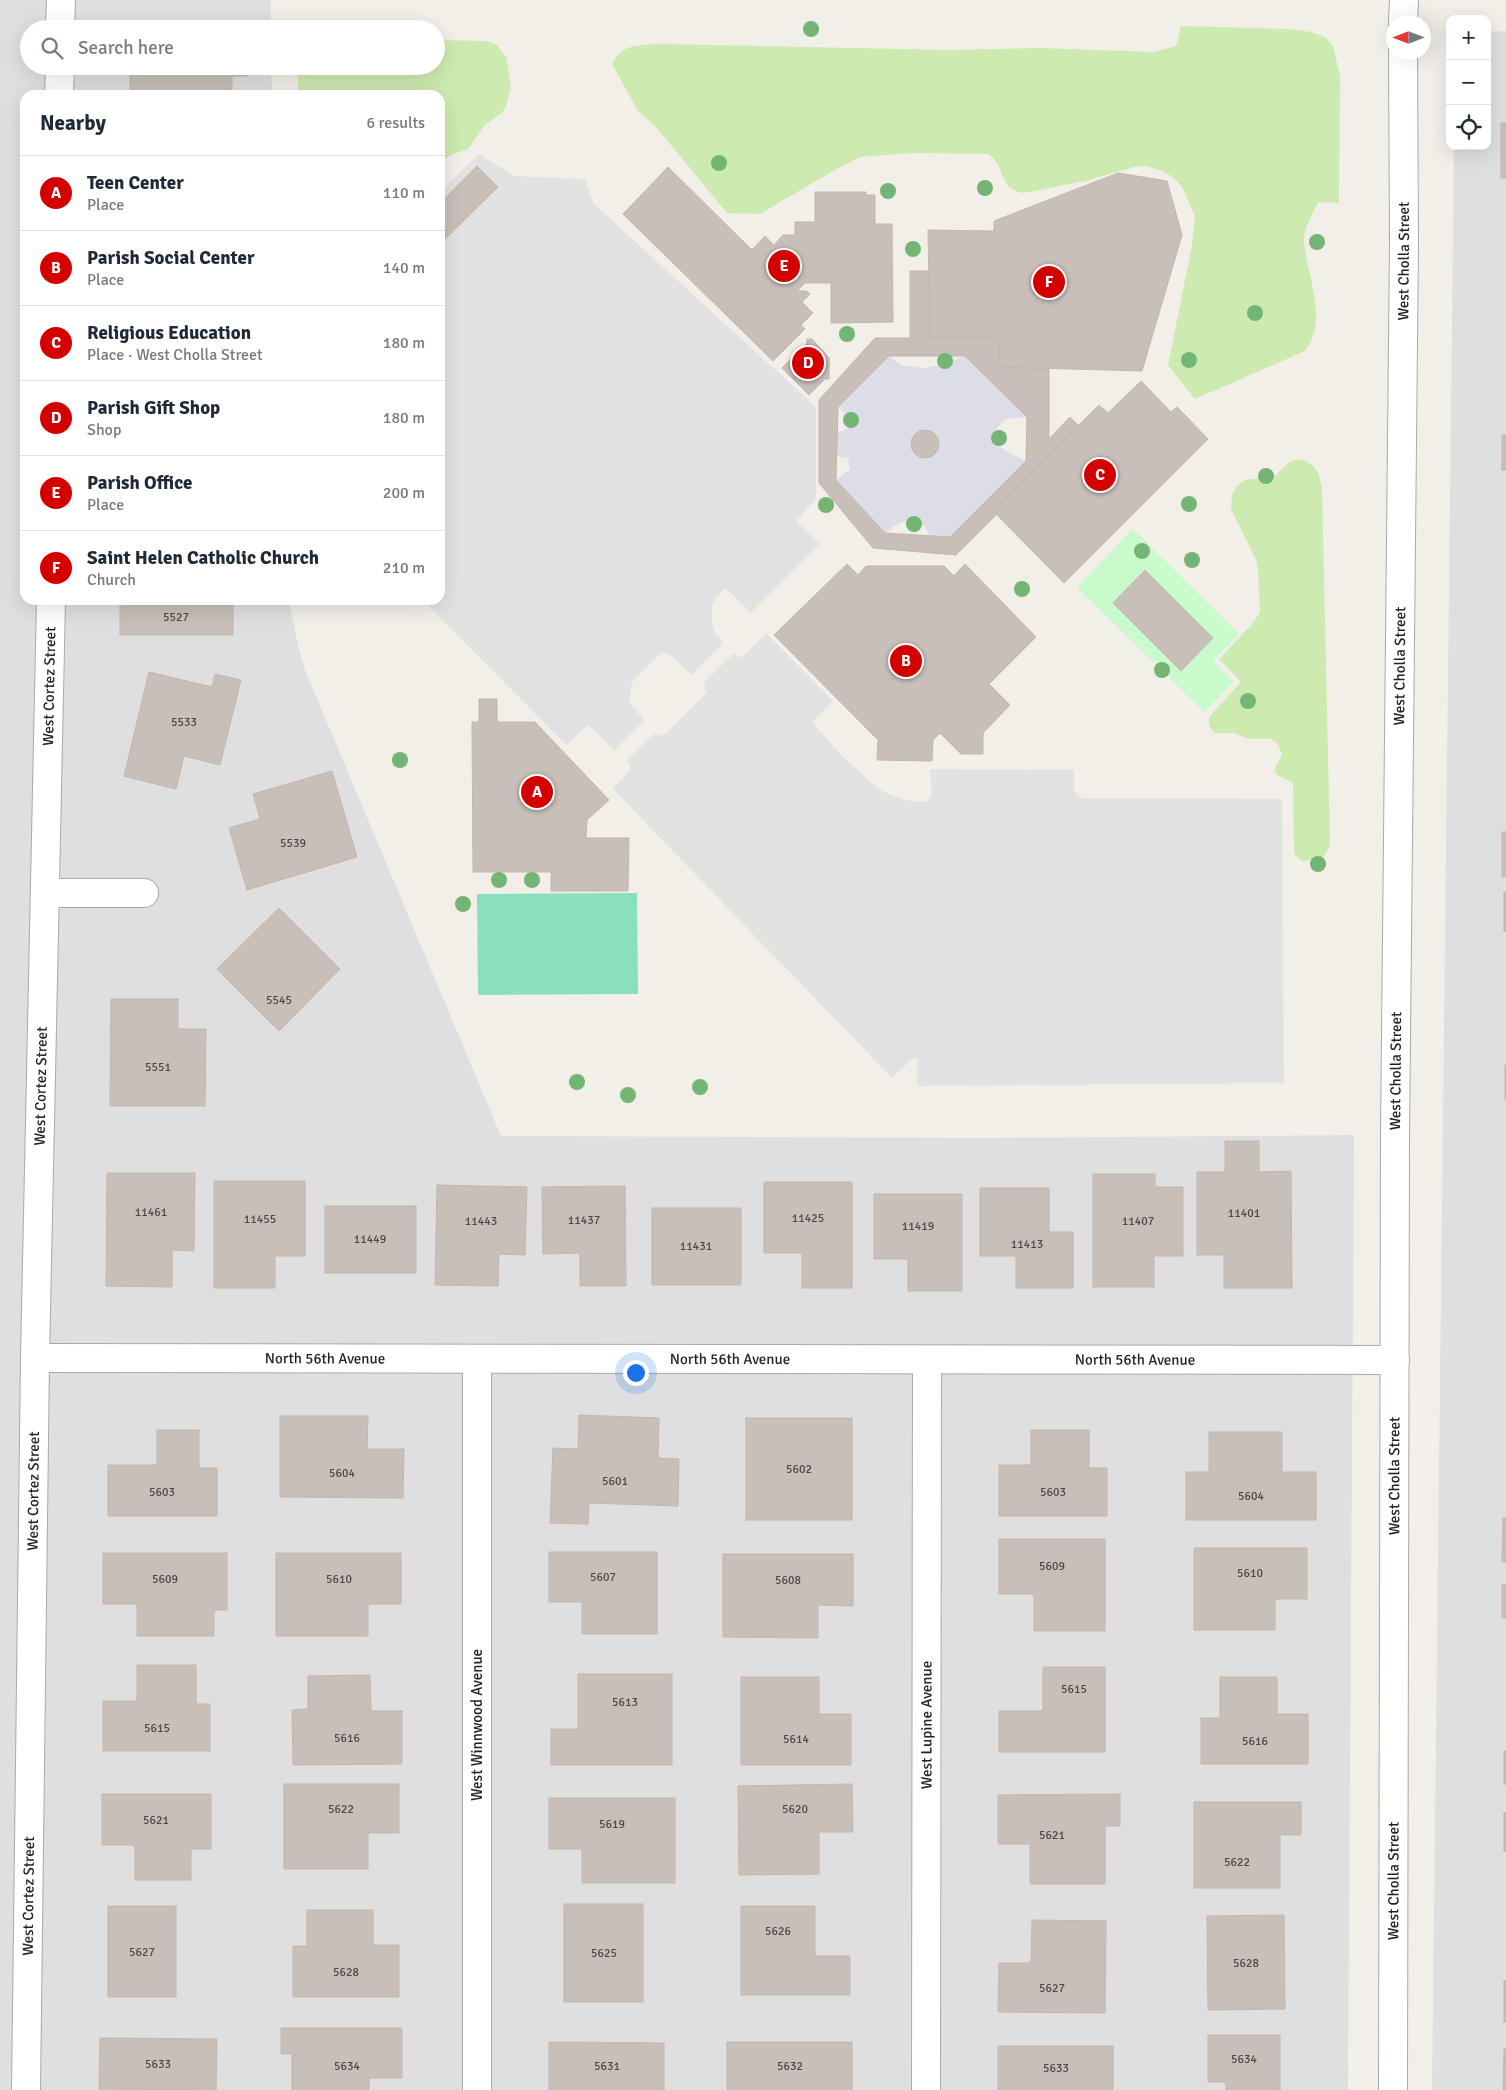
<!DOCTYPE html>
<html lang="en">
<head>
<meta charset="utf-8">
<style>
	:root { --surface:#fff; --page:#f2f2f3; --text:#1f2937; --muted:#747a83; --line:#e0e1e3; --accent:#d40000 }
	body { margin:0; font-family:Signika,sans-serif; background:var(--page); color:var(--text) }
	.controls { position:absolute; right:15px; top:15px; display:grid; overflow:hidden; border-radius:10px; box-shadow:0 5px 20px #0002 }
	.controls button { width:45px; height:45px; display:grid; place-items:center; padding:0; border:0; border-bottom:1px solid var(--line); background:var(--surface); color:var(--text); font:25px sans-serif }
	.compass { position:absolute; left:1386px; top:15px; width:45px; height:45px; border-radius:50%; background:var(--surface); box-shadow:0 5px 20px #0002; rotate:270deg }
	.you { position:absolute; left:635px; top:1372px; width:18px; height:18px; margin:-12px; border:4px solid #fff; border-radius:50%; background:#1a73e8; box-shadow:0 0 0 8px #1a73e833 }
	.badge { display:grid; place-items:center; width:32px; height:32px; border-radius:50%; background:var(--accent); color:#fff; font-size:16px; font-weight:700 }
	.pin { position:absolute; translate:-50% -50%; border:2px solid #fff; box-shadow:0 1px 5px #0006 }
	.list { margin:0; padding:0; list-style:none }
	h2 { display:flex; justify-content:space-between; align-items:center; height:65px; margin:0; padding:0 20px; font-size:21px }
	h2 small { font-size:16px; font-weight:400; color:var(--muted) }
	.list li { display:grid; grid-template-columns:32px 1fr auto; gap:15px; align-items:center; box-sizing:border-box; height:75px; padding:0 20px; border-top:1px solid var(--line) }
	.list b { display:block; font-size:19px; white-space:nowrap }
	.list p { margin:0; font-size:16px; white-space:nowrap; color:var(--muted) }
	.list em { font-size:16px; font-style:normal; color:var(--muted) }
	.icon { flex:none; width:28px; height:28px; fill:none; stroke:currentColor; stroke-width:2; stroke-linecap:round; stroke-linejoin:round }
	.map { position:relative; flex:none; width:1506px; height:2090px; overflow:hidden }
	.search { position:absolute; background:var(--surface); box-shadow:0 5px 20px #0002; left:20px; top:20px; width:425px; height:55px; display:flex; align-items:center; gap:12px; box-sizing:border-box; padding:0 18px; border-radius:28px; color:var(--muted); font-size:19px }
	.panel { position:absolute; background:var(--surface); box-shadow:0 5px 20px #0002; left:20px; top:90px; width:425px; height:515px; border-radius:15px }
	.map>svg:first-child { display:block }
	.residential { fill:#e0dfdf }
	.grass { fill:#cdebb0 }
	.park { fill:#c8facc }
	.pitch { fill:#88e0be }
	.parking { fill:#e2e2e2 }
	.plaza { fill:#dddde8 }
	.building { fill:#c7bfb8; stroke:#c4b6ab; fill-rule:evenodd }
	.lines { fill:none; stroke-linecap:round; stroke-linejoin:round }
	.minor-casing { stroke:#a9a9a9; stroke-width:30 }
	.tertiary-casing { stroke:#a9a9a9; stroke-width:30 }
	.minor { stroke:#fff; stroke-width:28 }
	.tertiary { stroke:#fff; stroke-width:28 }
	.tree { fill:#74b475 }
	.labels { text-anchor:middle; stroke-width:5; stroke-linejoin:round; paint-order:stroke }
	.number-label { font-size:12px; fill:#4b4948 }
	.street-label { font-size:15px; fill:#222; stroke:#fff }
</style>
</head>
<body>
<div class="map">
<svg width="1506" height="2090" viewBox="0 0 1506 2090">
	<rect width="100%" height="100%" fill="#f2efe9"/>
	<g class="residential">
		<polygon points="0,0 271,0 271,29 29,29 29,66 271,66 272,95 25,95 25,600 289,600 298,646 305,670 501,1136 974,1138 1354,1135 1348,2090 0,2090"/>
		<polygon points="1506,31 1506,2090 1432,2090 1454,146 1487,146 1487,32"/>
	</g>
	<g class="grass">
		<path d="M 1181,26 L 1289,29 L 1311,32 L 1325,37 L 1333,46 L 1340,76 L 1339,203 L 1318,202 C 1313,214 1303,229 1304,242 C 1307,276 1329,320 1305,351 L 1195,399 L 1168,365 L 1192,245 L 1195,216 L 1182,187 L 1173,177 L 1162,171 L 1146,166 L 1134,167 L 1085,181 L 1024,193 C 997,190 1008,167 988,154 L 913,153 L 860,157 L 833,171 L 760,214 L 727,213 L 656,127 L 638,111 L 612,64 C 621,42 644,45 664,44 L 948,50 L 1040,48 L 1153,52 L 1176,46 Z"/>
		<polygon points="436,40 487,41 497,45 506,57 511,87 506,106 502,113 485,125 468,149 453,154 440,162 440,95 298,95 298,66 436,66"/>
		<path d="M 1299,459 C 1316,464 1317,469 1322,486 L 1330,845 L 1325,855 L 1318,859 L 1302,861 L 1294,854 L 1293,783 L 1276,774 C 1273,766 1279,762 1282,755 L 1278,744 L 1271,739 L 1249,739 L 1234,733 L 1214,733 L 1209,725 L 1209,717 L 1241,682 L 1219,659 L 1253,623 L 1260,612 L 1258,571 L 1256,560 L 1231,509 L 1232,495 L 1237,486 L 1245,480 L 1275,476 L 1289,462 Z"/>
	</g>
	<polygon class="park" points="1133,529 1239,634 1213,661 1234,682 1204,712 1077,587"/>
	<polygon class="pitch" points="637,893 638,994 478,995 477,894"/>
	<g class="parking">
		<polygon points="479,154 514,176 585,179 594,204 816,407 816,499 796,521 819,544 751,612 725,588 718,595 712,604 712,623 715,633 723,643 691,675 671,655 662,652 633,681 630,690 630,704 644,720 614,750 588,725 566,745 423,600 440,600 440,192"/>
		<polygon points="766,633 833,701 812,722 843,757 874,785 884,792 904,800 924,802 928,800 932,795 930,769 1074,770 1074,791 1081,798 1282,799 1284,1083 917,1086 917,1059 913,1058 892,1078 613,789 630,770 630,766 627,761 655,733 662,736 667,732 707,692 703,684 734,653 741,658"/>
	</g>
	<polygon class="plaza" points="889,356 901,365 925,368 946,364 965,356 1027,417 1006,419 999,425 993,434 998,445 1005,451 1026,461 950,537 930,536 925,527 914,517 896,525 885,533 836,480 850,469 848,458 837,456 837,433 850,427 853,420 838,407"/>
	<g class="building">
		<polygon points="130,66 248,66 247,76 232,76 232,95 130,95"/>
		<rect x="1501" y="123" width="5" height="55"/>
		<polygon points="477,166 498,187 440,244 440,203"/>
		<polygon points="668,167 752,250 765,236 774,245 783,235 795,235 795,222 815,222 815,192 866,192 866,195 875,195 875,224 892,224 893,322 831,323 831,283 805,283 797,291 806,291 810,294 802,302 813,313 801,325 805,329 773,361 623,214"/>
		<polygon points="1118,173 1167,181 1182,235 1142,371 1000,367 999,338 930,337 928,230 994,231 994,221"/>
		<path d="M 910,271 L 929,271 L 930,337 L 999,338 L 1000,367 L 1049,369 L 1049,439 L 1070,417 L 1078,425 L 993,511 L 996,515 L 956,555 L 873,548 L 819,483 L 819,400 L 875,338 L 910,338 ZM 889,356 L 965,356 L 1027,417 L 1026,461 L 950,537 L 885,533 L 836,480 L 838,407 Z"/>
		<polygon points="807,339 812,339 829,358 829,379 825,379 809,395 782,368 807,343"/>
		<polygon points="1141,381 1171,412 1177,407 1208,439 1064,583 993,511 1099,405 1108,413"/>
		<circle cx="925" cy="444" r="14"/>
		<rect x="1502" y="435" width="4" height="35"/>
		<polygon points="847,564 858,575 866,566 944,566 954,576 965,564 1036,637 989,684 1010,705 983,733 983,754 961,754 940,733 933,740 932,761 877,760 878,740 774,635"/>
		<polygon points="1145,570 1213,638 1181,671 1113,603"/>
		<rect x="120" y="600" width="113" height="35"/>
		<polygon points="149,672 212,687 215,674 241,680 220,765 184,756 176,789 124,776"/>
		<polygon points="479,699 497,699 497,722 535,722 609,800 587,820 586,838 629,838 628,891 551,891 551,872 473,872 472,722 479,722"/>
		<polygon points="332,771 357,857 247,890 229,828 260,819 253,794"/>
		<polygon points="1502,832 1506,832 1506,876 1502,877"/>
		<rect x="1504" y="892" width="2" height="39"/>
		<polygon points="279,908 340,969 279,1031 217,969"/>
		<polygon points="111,999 178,999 178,1029 206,1029 205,1106 110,1106"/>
		<rect x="1505" y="1065" width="1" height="34"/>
		<polygon points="1225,1141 1259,1141 1259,1172 1291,1171 1292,1288 1224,1288 1224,1255 1197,1255 1197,1172 1225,1172"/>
		<polygon points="107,1173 195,1173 194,1251 172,1250 172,1287 106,1286"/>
		<polygon points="1093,1174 1155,1174 1155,1187 1183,1187 1183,1256 1154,1256 1154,1287 1093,1287"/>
		<polygon points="214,1181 305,1181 305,1256 275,1256 275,1288 214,1288"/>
		<polygon points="764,1182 852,1182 852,1288 802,1288 802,1253 764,1253"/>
		<polygon points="437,1185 527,1187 525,1255 499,1254 498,1286 435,1285"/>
		<polygon points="625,1186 626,1286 580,1286 580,1253 543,1254 542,1187"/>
		<polygon points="980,1188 1049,1188 1049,1232 1073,1232 1073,1288 1016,1288 1016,1256 980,1256"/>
		<polygon points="874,1194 962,1194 962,1291 908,1291 908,1259 874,1259"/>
		<rect x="325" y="1206" width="91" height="67"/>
		<rect x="652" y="1208" width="89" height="77"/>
		<polygon points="579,1415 659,1418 658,1458 679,1459 678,1506 589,1503 588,1524 550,1523 553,1448 578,1449"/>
		<polygon points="280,1416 368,1416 367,1449 404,1449 403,1498 280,1497"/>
		<rect x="746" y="1418" width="106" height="102"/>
		<polygon points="157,1430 199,1430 199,1468 217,1468 217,1516 108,1516 108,1465 157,1465"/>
		<polygon points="1031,1430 1089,1430 1089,1468 1107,1468 1107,1516 999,1516 999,1465 1031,1465"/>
		<polygon points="1209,1432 1282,1432 1282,1472 1316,1472 1316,1520 1186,1520 1186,1472 1209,1472"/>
		<polygon points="1503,1518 1506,1518 1506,1562 1502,1562"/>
		<polygon points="999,1539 1105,1539 1105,1631 1034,1631 1034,1594 999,1594"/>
		<polygon points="1194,1548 1307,1548 1307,1599 1275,1599 1275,1630 1194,1630"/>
		<polygon points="549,1552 657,1552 657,1634 582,1634 582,1602 549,1602"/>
		<polygon points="103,1553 227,1553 227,1610 214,1610 214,1636 137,1636 137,1604 103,1604"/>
		<polygon points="276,1553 401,1553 401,1604 368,1604 368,1636 276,1636"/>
		<polygon points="723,1554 853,1554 853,1606 818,1605 818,1638 723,1637"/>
		<rect x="1502" y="1585" width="4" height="33"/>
		<polygon points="137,1665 196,1665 196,1704 210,1704 210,1751 103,1751 103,1701 137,1701"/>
		<polygon points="1043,1667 1105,1667 1105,1752 999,1752 999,1711 1043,1711"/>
		<polygon points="578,1674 672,1674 672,1765 551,1765 551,1729 578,1729"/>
		<polygon points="370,1675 371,1711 402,1711 402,1764 293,1765 292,1710 308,1709 308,1676"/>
		<polygon points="741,1677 819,1677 819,1714 851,1714 851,1765 741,1765"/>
		<polygon points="1220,1677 1277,1677 1277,1714 1308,1714 1308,1764 1201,1764 1201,1718 1220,1718"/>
		<rect x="1504" y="1751" width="2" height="33"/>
		<polygon points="284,1784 399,1784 399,1833 368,1833 368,1869 284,1869"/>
		<polygon points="852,1784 853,1832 819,1832 819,1874 739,1875 738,1786"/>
		<polygon points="102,1794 211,1794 211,1849 191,1849 191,1880 135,1880 135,1845 102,1845"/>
		<polygon points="1120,1794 1120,1826 1105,1826 1105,1884 1030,1884 1030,1844 998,1844 998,1795"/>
		<polygon points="549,1798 675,1798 675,1883 582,1883 582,1849 549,1849"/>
		<polygon points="1194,1802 1301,1802 1301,1835 1280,1835 1280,1888 1194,1888"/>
		<rect x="1504" y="1813" width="2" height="38"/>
		<rect x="564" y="1904" width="79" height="98"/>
		<rect x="108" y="1906" width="68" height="91"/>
		<polygon points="741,1906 815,1906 815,1956 850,1956 850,1995 741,1995"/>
		<polygon points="307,1910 373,1910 373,1945 399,1945 399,1997 293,1997 293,1946 307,1946"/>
		<polygon points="1284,1915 1285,2009 1208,2010 1207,1916"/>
		<polygon points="1032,1920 1106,1921 1105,2013 998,2012 999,1963 1031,1963"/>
		<rect x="1504" y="1981" width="2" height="41"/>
		<polygon points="281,2028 402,2028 402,2078 369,2078 369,2090 292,2090 292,2054 281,2054"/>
		<polygon points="1208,2035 1280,2035 1280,2090 1226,2090 1226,2082 1208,2082"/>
		<polygon points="100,2038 217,2039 216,2090 99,2089"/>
		<polygon points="549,2042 664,2043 664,2090 549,2090"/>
		<rect x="727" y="2042" width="125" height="48"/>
		<rect x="998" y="2046" width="115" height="44"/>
		<polygon points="1504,2049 1506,2049 1506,2090 1503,2090"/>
	</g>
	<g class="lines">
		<defs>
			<g id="minor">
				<polyline points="60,29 61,0"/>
				<polyline points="59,95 60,66"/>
				<polyline points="46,893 144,893"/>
				<path id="s1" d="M 35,1358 L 1395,1360"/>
				<polyline points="477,1359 477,2090"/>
				<path id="s2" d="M 26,2090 L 35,1358 L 51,600"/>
				<path id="s3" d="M 926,2090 L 927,1360"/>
			</g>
			<g id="tertiary">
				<polyline points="1403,22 1404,0"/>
				<path id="s4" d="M 1393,2090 L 1395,1136 L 1404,243 L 1403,52"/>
			</g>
		</defs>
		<use href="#minor" class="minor-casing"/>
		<use href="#tertiary" class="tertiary-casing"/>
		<use href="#minor" class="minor"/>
		<use href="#tertiary" class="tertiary"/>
	</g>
	<g class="tree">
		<circle cx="811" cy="29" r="8"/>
		<circle cx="719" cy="163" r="8"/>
		<circle cx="985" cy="188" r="8"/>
		<circle cx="888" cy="191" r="8"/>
		<circle cx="1317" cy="242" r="8"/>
		<circle cx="913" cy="249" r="8"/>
		<circle cx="1255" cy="313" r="8"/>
		<circle cx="847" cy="334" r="8"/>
		<circle cx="1189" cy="360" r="8"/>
		<circle cx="945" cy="361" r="8"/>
		<circle cx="851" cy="420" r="8"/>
		<circle cx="999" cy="438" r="8"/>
		<circle cx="1266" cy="476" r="8"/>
		<circle cx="1189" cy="504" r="8"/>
		<circle cx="826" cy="505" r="8"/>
		<circle cx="914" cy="524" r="8"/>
		<circle cx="1142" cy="551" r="8"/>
		<circle cx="1192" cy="560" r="8"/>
		<circle cx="1022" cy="589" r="8"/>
		<circle cx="1162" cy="670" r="8"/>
		<circle cx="1248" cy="701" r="8"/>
		<circle cx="400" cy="760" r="8"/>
		<circle cx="1318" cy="864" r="8"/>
		<circle cx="499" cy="880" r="8"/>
		<circle cx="532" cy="880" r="8"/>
		<circle cx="463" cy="904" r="8"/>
		<circle cx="577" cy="1082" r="8"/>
		<circle cx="700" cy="1087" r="8"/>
		<circle cx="628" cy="1095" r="8"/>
	</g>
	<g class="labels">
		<g class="number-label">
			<text x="176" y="621">5527</text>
			<text x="184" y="726">5533</text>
			<text x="293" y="847">5539</text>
			<text x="279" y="1004">5545</text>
			<text x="158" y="1071">5551</text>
			<text x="151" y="1216">11461</text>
			<text x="1244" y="1217">11401</text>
			<text x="808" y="1222">11425</text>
			<text x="260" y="1223">11455</text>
			<text x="584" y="1224">11437</text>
			<text x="481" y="1225">11443</text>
			<text x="1138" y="1225">11407</text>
			<text x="918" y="1230">11419</text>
			<text x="370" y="1243">11449</text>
			<text x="1027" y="1248">11413</text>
			<text x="696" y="1250">11431</text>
			<text x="799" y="1473">5602</text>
			<text x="342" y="1477">5604</text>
			<text x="615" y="1485">5601</text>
			<text x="162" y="1496">5603</text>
			<text x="1053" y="1496">5603</text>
			<text x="1251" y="1500">5604</text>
			<text x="1052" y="1570">5609</text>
			<text x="1250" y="1577">5610</text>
			<text x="603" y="1581">5607</text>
			<text x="165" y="1583">5609</text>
			<text x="339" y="1583">5610</text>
			<text x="788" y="1584">5608</text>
			<text x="1074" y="1693">5615</text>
			<text x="625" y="1706">5613</text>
			<text x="157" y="1732">5615</text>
			<text x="347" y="1742">5616</text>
			<text x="796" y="1743">5614</text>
			<text x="1255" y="1745">5616</text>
			<text x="341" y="1813">5622</text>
			<text x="795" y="1813">5620</text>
			<text x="156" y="1824">5621</text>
			<text x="612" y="1828">5619</text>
			<text x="1052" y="1839">5621</text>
			<text x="1237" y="1866">5622</text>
			<text x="778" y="1935">5626</text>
			<text x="142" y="1956">5627</text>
			<text x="604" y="1957">5625</text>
			<text x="1246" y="1967">5628</text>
			<text x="346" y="1976">5628</text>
			<text x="1052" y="1992">5627</text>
			<text x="1244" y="2063">5634</text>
			<text x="158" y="2068">5633</text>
			<text x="347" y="2070">5634</text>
			<text x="607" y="2070">5631</text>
			<text x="790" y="2070">5632</text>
			<text x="1056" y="2072">5633</text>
		</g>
		<g class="street-label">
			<text dy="5" stroke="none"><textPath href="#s4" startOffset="1829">West Cholla Street</textPath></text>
			<text dy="5" stroke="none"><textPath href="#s4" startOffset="1424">West Cholla Street</textPath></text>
			<text dy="5" stroke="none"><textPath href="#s2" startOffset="1404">West Cortez Street</textPath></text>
			<text dy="5" stroke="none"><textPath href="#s4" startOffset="1019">West Cholla Street</textPath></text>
			<text dy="5" stroke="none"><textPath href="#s2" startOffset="1004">West Cortez Street</textPath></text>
			<text dy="5" stroke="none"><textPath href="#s1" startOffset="290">North 56th Avenue</textPath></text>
			<text dy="5" stroke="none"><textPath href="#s1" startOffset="695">North 56th Avenue</textPath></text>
			<text dy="5" stroke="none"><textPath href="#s1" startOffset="1100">North 56th Avenue</textPath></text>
			<text dy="5" stroke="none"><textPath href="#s4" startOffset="614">West Cholla Street</textPath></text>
			<text dy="5" stroke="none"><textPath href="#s2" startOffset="599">West Cortez Street</textPath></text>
			<text transform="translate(477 1725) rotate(-90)" y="5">West Winnwood Avenue</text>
			<text dy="5" stroke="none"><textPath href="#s3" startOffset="365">West Lupine Avenue</textPath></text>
			<text dy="5" stroke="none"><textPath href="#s4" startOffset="209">West Cholla Street</textPath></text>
			<text dy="5" stroke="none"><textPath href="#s2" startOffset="194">West Cortez Street</textPath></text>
		</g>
	</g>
</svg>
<div class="controls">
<button>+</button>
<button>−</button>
<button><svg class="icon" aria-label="locate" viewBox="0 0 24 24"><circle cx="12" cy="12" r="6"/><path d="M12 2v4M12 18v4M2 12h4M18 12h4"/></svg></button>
</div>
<svg class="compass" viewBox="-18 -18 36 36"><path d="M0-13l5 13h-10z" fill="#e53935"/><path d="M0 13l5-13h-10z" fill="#747a83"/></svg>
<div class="you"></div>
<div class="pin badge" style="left:537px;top:792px">A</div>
<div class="pin badge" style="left:906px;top:661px">B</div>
<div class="pin badge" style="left:1100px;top:475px">C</div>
<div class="pin badge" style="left:808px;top:363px">D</div>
<div class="pin badge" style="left:784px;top:266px">E</div>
<div class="pin badge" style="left:1049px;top:282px">F</div>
<div class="search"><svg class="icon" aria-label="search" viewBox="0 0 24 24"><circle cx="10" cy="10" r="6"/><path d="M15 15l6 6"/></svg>Search here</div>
<section class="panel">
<h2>Nearby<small>6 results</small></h2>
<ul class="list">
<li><span class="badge">A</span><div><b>Teen Center</b><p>Place</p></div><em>110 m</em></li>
<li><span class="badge">B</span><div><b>Parish Social Center</b><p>Place</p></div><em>140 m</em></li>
<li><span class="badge">C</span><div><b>Religious Education</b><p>Place · West Cholla Street</p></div><em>180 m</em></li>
<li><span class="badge">D</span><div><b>Parish Gift Shop</b><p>Shop</p></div><em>180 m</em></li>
<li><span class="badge">E</span><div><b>Parish Office</b><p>Place</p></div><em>200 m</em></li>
<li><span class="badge">F</span><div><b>Saint Helen Catholic Church</b><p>Church</p></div><em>210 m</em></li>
</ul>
</section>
</div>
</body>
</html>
